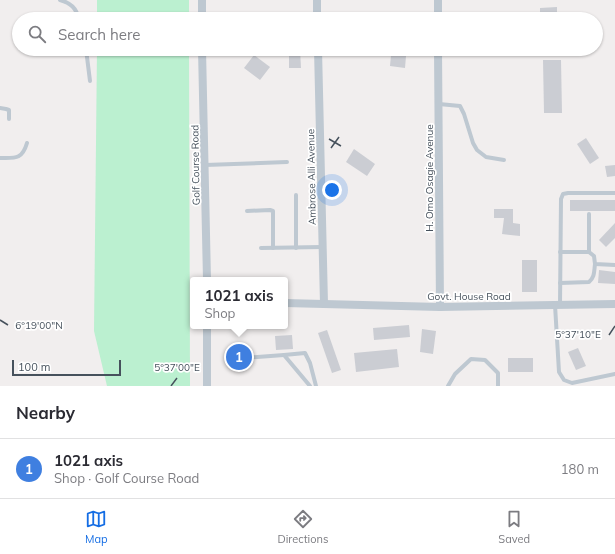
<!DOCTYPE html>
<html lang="en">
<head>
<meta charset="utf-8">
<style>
	:root { --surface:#fff; --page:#f7f7f7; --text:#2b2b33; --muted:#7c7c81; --line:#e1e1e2; --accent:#146de4 }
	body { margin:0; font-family:Mulish,sans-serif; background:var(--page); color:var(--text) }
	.scale { position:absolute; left:12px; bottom:10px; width:109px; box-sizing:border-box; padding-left:4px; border:2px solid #46515c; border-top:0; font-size:11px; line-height:14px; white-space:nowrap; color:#46515c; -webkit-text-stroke:3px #fff; paint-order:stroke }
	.you { position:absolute; left:332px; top:190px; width:14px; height:14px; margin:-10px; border:3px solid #fff; border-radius:50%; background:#1a73e8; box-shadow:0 0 0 6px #1a73e833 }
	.badge { display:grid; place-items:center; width:26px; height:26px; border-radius:50%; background:var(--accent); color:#fff; font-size:13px; font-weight:700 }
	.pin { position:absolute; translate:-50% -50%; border:2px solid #fff; box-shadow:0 1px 4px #0006 }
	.popup { position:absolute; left:190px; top:277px; width:98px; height:52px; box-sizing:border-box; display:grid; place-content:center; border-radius:4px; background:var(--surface); filter:drop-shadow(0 1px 3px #0005); font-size:13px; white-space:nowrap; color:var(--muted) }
	.popup b { font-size:15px; color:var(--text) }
	.popup::after { content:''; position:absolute; left:50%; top:100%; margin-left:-8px; border:8px solid transparent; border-top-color:var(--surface) }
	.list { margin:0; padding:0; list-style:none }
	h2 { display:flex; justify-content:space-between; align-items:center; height:52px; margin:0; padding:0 16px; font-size:17px }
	h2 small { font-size:13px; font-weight:400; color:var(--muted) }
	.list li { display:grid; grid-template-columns:26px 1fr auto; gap:12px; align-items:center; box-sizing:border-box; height:60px; padding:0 16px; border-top:1px solid var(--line) }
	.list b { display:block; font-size:15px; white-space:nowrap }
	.list p { margin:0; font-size:13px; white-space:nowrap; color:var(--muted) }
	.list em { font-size:13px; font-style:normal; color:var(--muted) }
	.icon { flex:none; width:22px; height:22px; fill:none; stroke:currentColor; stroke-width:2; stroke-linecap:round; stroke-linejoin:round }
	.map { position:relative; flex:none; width:615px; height:386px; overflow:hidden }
	.search { position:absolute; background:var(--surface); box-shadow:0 1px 3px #0004; left:12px; right:12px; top:12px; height:44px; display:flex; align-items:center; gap:10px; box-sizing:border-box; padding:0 14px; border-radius:22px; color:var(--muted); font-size:15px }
	.sheet { height:112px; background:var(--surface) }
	nav { display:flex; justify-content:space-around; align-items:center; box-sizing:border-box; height:56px; border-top:1px solid var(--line); background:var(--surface); font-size:11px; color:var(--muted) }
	nav a { display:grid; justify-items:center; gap:2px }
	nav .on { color:var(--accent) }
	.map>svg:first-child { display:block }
	.green { fill:#bbf0d0 }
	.building { fill:#cbcdd3 }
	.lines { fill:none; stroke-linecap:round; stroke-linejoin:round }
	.lane { stroke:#bec8d1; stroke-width:4 }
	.street { stroke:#bec8d1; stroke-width:8 }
	.ticks { fill:none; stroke:#46515c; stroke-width:1.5 }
	.labels { text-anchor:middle; stroke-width:3.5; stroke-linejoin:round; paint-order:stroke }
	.street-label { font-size:10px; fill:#46515c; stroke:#fff }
	.ticks-label { font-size:10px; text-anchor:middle; fill:#46515c; stroke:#fff; stroke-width:3.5; stroke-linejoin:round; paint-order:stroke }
</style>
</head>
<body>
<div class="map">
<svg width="615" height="386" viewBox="0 0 615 386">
	<rect width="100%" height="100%" fill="#f1eeee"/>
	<g class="green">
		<rect x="97" y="0" width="92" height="19"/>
		<polygon points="97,49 189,49 190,386 107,386 94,331"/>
	</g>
	<g class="building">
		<polygon points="557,7 557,19 540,19 540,8"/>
		<polygon points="289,49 300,49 301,68 289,68"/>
		<polygon points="254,55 270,67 260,80 244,68"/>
		<polygon points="391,55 406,56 405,68 390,66"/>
		<polygon points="543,60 561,60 562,113 544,113"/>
		<polygon points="586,138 599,158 590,164 577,144"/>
		<polygon points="354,149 375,164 367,176 346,162"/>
		<polygon points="615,165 615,176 607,177 605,166"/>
		<rect x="570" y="200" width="45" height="11"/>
		<polygon points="494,209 513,209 513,223 520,224 520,236 502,234 504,218 494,218"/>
		<polygon points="615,223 615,238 606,247 599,240"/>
		<rect x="522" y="260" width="15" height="32"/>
		<polygon points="599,270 615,272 615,284 598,283"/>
		<polygon points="409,325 410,337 374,340 373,328"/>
		<polygon points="422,329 436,331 433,354 420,352"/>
		<polygon points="327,330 341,370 332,373 318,333"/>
		<polygon points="292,335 293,349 276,350 275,336"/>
		<polygon points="578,348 586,366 576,370 568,352"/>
		<polygon points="397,349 399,367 356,372 354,353"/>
		<rect x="508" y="358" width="25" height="14"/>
	</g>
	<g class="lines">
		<g class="lane">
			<path d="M 60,0 C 71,3 76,8 79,19"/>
			<polyline points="86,49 90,81"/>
			<polyline points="439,104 460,106 464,114 473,143 477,150 486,157 504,160"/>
			<polyline points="0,108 6,109 9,110 9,119"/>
			<path d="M 0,158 C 15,158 22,160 27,143"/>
			<polyline points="205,165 287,162"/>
			<polyline points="296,195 296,248"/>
			<polyline points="247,211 270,210 273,211 273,248"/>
			<polyline points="589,214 589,252"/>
			<polyline points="261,248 322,247"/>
			<polyline points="560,252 589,252 594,256 595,264 615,265"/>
			<path d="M 560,283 L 589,282 C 595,277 594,271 595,264"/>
			<polyline points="555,305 559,372 564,380 572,383 615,374"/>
			<polyline points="560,305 561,199 563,194 568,193 615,193"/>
			<polyline points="231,359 284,355"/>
			<polyline points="310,386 284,355 305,353 310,363 316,386"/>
			<polyline points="448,386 455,374 471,359 485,360 498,373 498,386"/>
		</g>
		<g class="street">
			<polyline points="202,0 202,19"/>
			<polyline points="317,0 317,19"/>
			<polyline points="438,0 438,19"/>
			<polyline points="202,49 207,280"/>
			<polyline points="318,49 324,304"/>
			<polyline points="438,49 440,307"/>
			<polyline points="285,303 440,307 615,304"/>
			<polyline points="207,386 207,326"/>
		</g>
	</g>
	<path class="ticks" d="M 329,139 L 341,146M 331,148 L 339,137M 0,320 L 8,325M 609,335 L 615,326M 171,386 L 177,378"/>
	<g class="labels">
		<g class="street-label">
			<text transform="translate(195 165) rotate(-91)" y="4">Golf Course Road</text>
			<text transform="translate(311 177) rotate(-91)" y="4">Ambrose Alli Avenue</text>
			<text transform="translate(429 178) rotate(-90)" y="4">H. Omo Osagie Avenue</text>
			<text x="469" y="300">Govt. House Road</text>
		</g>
	</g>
	<g class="ticks-label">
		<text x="39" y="329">6°19'00"N</text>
		<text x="578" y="338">5°37'10"E</text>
		<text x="177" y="371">5°37'00"E</text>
	</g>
</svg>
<div class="scale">100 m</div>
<div class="you"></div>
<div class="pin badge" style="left:239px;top:357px;background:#3f7fe0">1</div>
<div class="popup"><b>1021 axis</b>Shop</div>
<div class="search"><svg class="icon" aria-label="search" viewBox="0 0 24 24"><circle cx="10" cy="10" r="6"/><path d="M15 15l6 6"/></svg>Search here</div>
</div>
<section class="sheet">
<h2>Nearby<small></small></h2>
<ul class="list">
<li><span class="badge" style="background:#3f7fe0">1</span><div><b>1021 axis</b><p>Shop · Golf Course Road</p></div><em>180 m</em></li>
</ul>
</section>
<nav>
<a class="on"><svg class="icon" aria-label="map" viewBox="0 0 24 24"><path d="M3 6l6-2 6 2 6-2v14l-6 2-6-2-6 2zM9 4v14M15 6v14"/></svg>Map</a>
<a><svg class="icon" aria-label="directions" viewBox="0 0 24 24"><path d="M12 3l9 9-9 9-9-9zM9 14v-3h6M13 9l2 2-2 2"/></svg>Directions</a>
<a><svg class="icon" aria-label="saved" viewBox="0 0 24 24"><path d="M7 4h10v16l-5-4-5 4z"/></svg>Saved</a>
</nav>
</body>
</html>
